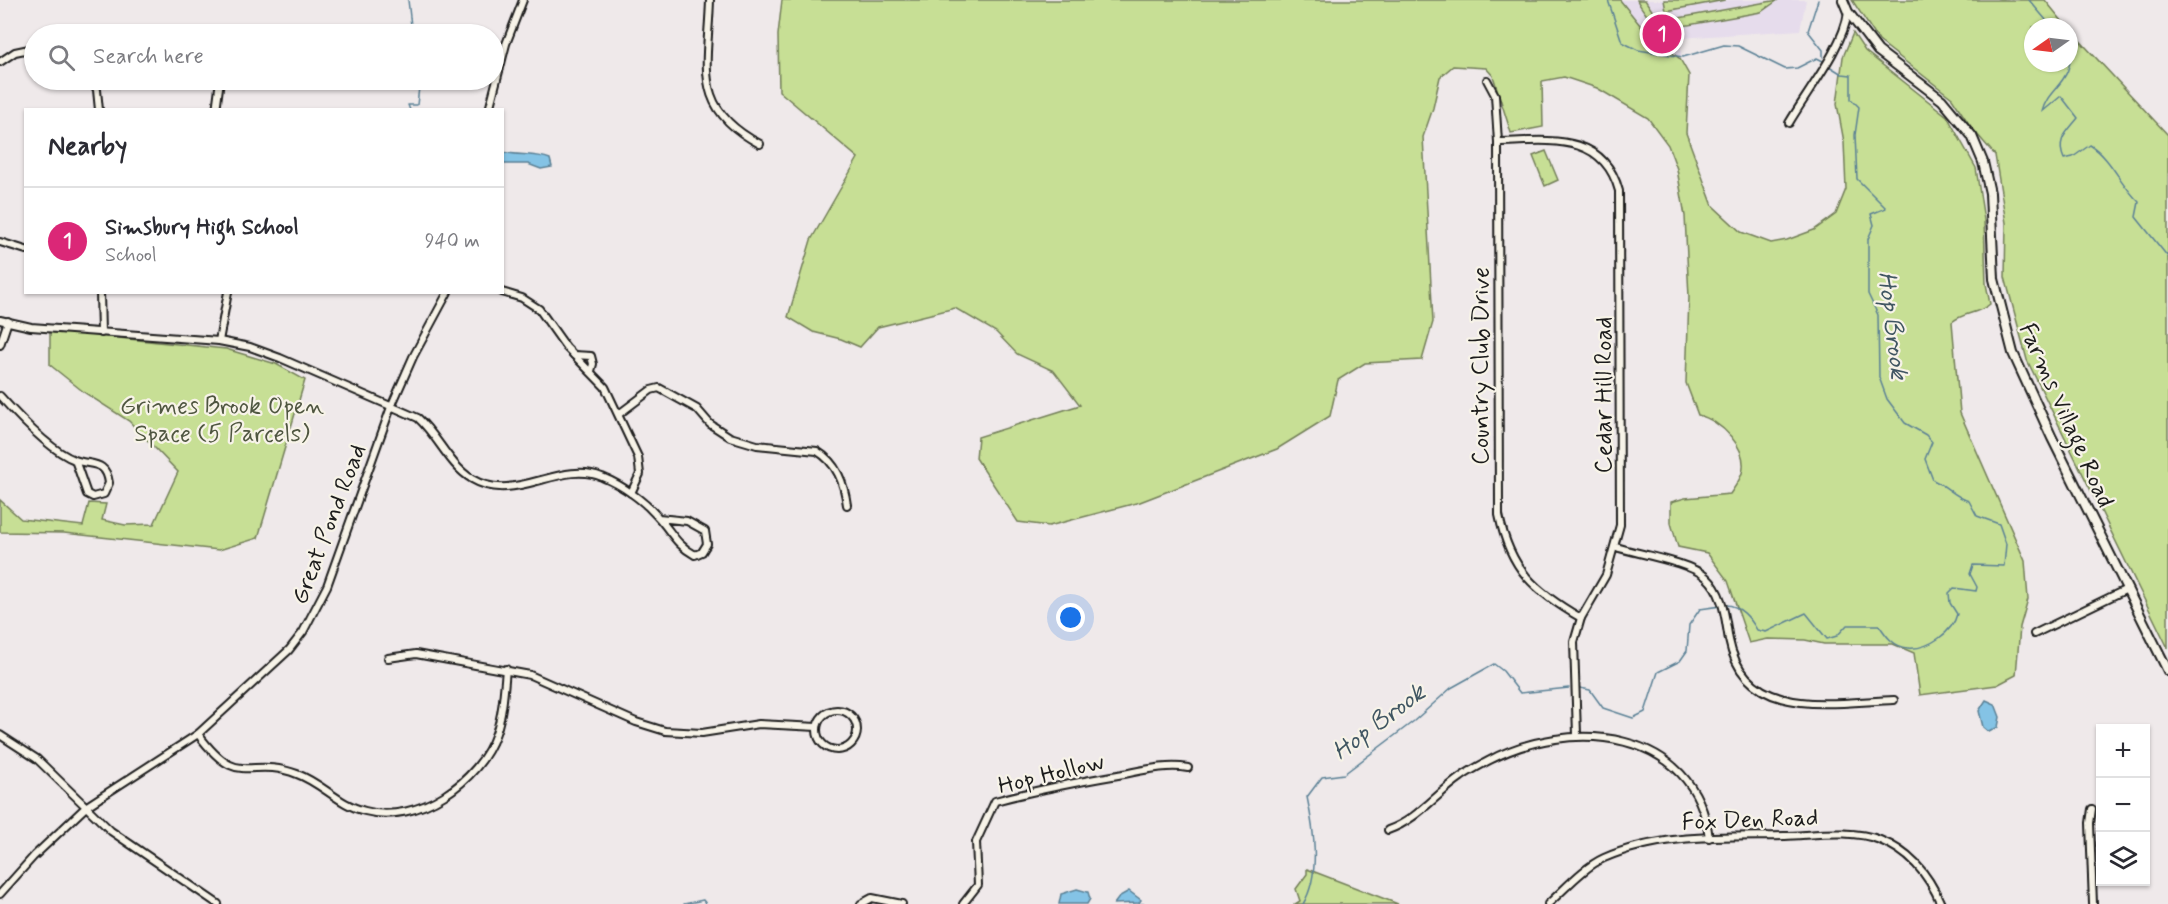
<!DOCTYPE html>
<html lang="en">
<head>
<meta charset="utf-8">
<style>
	:root { --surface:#fff; --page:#f7f7f7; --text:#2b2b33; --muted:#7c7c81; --line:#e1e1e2; --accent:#db2777 }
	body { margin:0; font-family:Mynerve,sans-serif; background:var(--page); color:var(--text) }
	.controls { position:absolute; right:18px; bottom:18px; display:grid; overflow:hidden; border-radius:0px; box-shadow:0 2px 4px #0004 }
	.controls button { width:54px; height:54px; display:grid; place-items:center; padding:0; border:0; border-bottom:2px solid var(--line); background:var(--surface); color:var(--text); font:30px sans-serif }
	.compass { position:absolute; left:2024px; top:18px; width:54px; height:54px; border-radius:50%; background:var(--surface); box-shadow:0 2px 4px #0004; rotate:256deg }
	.you { position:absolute; left:1071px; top:618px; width:21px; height:21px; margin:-15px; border:4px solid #fff; border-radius:50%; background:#1a73e8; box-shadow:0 0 0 9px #1a73e833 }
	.badge { display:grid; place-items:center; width:39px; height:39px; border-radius:50%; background:var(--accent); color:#fff; font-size:20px; font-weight:700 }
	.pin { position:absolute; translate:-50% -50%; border:3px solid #fff; box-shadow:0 2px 6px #0006 }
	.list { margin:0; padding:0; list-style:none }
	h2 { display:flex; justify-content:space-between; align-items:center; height:78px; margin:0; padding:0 24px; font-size:26px }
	h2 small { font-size:20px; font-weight:400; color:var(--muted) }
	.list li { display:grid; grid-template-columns:39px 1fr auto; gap:18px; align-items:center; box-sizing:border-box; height:108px; padding:0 24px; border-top:2px solid var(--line) }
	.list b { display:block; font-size:22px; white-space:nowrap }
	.list p { margin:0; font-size:20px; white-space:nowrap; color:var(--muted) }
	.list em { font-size:20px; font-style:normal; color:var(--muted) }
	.icon { flex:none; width:33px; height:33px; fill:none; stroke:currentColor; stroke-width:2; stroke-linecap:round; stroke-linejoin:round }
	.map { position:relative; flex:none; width:2168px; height:904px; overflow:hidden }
	.search { position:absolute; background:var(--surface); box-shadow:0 2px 4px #0004; left:24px; top:24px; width:480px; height:66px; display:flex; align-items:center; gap:15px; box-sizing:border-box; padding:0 21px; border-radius:33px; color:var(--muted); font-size:22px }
	.panel { position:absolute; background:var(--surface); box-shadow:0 2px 4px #0004; left:24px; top:108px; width:480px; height:186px; border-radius:0px }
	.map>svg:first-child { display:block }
	.built { fill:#e6dcec }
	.green { fill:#c7df95; stroke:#727e58; stroke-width:1.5 }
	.water { fill:#84c3e5; stroke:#5a8095; stroke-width:1.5 }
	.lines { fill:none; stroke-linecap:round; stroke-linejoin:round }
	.stream { stroke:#5a8095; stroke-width:1.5 }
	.minor-casing { stroke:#1c1c1c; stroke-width:10 }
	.major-casing { stroke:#1c1c1c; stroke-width:12 }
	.minor { stroke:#f7f3e8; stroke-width:6 }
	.major { stroke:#f7f3e8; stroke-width:8 }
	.labels { text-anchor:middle; stroke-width:4.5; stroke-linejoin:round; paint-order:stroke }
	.street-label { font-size:24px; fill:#1c1c1c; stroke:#f7f3e8 }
	.park-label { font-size:24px; fill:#4f5640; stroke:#f7f3e8 }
	.water-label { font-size:26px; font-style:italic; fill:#405662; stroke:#f7f3e8 }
</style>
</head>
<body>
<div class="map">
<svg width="2168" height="904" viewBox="0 0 2168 904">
	<rect width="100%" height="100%" fill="#efe9ea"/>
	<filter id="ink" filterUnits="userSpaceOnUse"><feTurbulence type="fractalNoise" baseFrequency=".0167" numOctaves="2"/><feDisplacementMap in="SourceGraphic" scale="12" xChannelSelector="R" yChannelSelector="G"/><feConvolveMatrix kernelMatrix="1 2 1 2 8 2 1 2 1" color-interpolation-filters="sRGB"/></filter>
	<g filter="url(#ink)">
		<polygon class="built" points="1565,0 1806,0 1800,30 1681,38 1681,72"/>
		<g class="green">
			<path d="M 782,0 L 1620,0 L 1644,30 L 1680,59 L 1689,75 L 1686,133 L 1713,206 L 1741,232 L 1771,243 L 1787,240 L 1814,230 L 1836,214 L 1846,189 L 1844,142 L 1837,104 L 1843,57 L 1853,33 L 1865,51 L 1947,116 L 1976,168 L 1984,220 L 1986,284 L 1990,304 C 1979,314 1964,312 1952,322 L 1960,413 L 2025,561 L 2028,599 L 2020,627 L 2016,675 L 1997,685 L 1920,695 L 1914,653 L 1893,644 L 1824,644 L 1805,640 L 1768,639 L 1749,643 L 1728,581 L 1707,553 L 1678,547 L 1671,523 L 1671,502 L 1685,498 L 1730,494 C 1734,488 1740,480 1742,473 C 1749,448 1720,420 1698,415 L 1686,383 L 1689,297 L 1685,216 L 1677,169 L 1668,145 L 1648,118 L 1597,88 L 1564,77 L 1542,81 L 1543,127 L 1511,133 L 1493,76 L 1486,68 L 1453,66 L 1440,77 L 1433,108 L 1423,137 L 1433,322 L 1422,360 L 1365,363 L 1338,380 L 1330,416 L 1277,449 L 1140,502 L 1049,526 L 1018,522 L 976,458 L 978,437 L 1080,405 L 1054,371 L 1017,354 L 996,332 L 955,308 L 878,327 L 860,347 L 841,339 L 813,332 L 788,317 L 811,240 L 858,158 L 779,91 L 778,35 Z"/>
			<path d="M 1637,0 L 1645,0 L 1655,15 L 1668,20 L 1778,0 L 1761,12 L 1655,31 C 1653,20 1642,11 1637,0 Z"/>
			<polygon points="1664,0 1725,0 1666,11"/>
			<polygon points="1852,0 2045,0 2067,27 2033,27 2033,63 2069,63 2069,29 2168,135 2168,648 2027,360 2005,277 2006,223 1995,155 1971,127 1952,98 1879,41"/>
			<polygon points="1546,151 1558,180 1545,186 1533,156"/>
			<polygon points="50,331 226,349 276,364 305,380 258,538 219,550 64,533 0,532 0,500 21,519 83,526 89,503 106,504 102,520 125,525 154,524 178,472 129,421 85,393 50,365"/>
			<polygon points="1307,869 1398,904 1295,904 1300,901 1296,889 1307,874"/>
		</g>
		<g class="water">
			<path d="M 503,152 C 518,156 535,153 550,159 L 552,167 L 541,169 L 528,164 L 503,164 Z"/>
			<polygon points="1986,700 1995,704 2000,717 1998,727 1989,732 1983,727 1979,711"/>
			<polygon points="1077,889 1088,892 1090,899 1087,904 1059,904 1061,894"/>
			<polygon points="1129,891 1141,900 1139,903 1114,904 1120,896"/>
		</g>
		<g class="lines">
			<g class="stream">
				<polyline points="408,0 412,34"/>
				<polyline points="1608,0 1622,42 1638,50 1683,57 1724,45 1738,46 1785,69 1797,68 1817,58 1825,62"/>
				<polyline points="1818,0 1808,31 1823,50 1823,57"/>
				<polyline points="2029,0 2052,27"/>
				<path d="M 2069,44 C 2077,82 2047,87 2042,112 L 2061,96 L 2078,118 C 2066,133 2056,140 2064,159 L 2073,157 L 2090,145 C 2111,158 2120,184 2139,202 L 2136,217 L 2168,257"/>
				<polyline points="410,110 408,105 417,105 419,87 430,80"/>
				<path d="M 1726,605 C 1740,605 1751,619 1757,630 L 1766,632 L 1806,613 L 1827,639 L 1837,636 L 1847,625 L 1879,625 C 1886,636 1894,647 1908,648 C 1928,650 1953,632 1957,614 L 1950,603 L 1949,593 L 1954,588 L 1976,591 L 1977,587 L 1970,574 L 1973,565 L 2004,566 L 2006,544 L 1999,524 L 1977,516 L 1969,501 C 1955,497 1947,486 1933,480 L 1925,459 L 1932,442 L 1926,435 L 1905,423 L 1887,399 L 1879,377 L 1878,315 L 1868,294 L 1868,239 L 1874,225 L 1871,214 L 1886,208 L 1857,179 L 1855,135 L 1859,107 L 1851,99 L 1851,75 L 1842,74 L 1829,66"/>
				<polyline points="1580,688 1590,690 1603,708 1633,718 1645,712 1658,672 1680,661 1687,651 1689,625 1700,609 1721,606"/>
				<polyline points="684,904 703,900 706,904"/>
				<polyline points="1141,904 1144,904"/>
				<path d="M 1303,904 C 1321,874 1314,830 1307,797 L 1322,777 L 1344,774 L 1414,721 L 1451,688 L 1494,664 L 1503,671 L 1520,693 L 1569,688"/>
			</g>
			<defs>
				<g id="minor">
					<path d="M 710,0 C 708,67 691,108 760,144"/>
					<polyline points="0,62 15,52 34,48"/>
					<polyline points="92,80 97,90 99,110"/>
					<path d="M 1487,80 L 1495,95 L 1498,142 L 1499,515 C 1510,569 1534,591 1581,618"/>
					<polyline points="216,110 220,80"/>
					<polyline points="489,110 506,44 523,0"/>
					<path d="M 1789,123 C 1807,92 1844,46 1848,12"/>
					<path d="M 1498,142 C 1547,141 1603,131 1619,191 L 1620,525 L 1606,575 L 1581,618 L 1574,642 L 1577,735"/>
					<polyline points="0,242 26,250"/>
					<polyline points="100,292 101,333"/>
					<polyline points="502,292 522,298 539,309 566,347 605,387 638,457 640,474 631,493"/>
					<path d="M 0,320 L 31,327 L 219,341 L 250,347 L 280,358 L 418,418 C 438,436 449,465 472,479 C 515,505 560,459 602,477 C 622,485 643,500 657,516 C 672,532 675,544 695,555 L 702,552 L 707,544 L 705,531 L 687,521 L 659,518"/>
					<polyline points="219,341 228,292"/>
					<polyline points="0,345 8,321"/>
					<polyline points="574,355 591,356 593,364 591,371"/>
					<path d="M 0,396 C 17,415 52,452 75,460 C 92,466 106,460 109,483 L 104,494 L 93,497 L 87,494 L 75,460"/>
					<path d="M 619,414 L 651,390 L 659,388 L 697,409 L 710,424 L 730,437 L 757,445 L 817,451 C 837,463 844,483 847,505"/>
					<path d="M 1616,547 C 1638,554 1690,562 1706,577 C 1724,593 1725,618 1729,640 C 1745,721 1833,702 1894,700"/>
					<polyline points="2034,634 2127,589"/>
					<polyline points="388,658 416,654 530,675 636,722 665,731 702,733 759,724 817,727"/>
					<circle cx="837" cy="730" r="20"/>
					<path d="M 198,734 C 240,791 247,755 297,774 C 322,783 339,805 365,811 C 417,825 480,782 496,733 C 503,713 504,690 506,669"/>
					<polyline points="0,735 37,759 111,831 218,904"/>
					<polyline points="2092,809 2090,823 2093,904"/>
					<path d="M 1388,830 C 1417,820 1436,794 1461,777 C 1469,771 1479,766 1488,761 C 1570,717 1696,728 1709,838"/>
					<polyline points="0,894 34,856 87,806 198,734 289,650 303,632 327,586 391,407 413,357 448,292"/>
					<polyline points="861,904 872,898 902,904"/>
					<path d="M 963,904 L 978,885 L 976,842 L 995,801 C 1036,790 1077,782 1118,775 C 1141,771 1165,764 1188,768"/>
					<path d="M 1548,904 C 1565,889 1584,867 1604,858 C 1660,833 1726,837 1785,836 C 1815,835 1852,829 1880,840 C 1911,852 1929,875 1941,904"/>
				</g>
				<polyline id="major" points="1843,0 1848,12 1878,51 1942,100 1972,136 1983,162 1990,193 1994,279 2013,353 2052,438 2168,671"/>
			</defs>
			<use href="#minor" class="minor-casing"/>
			<use href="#major" class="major-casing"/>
			<use href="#minor" class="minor"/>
			<use href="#major" class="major"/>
		</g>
	</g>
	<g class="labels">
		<g class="street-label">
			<text transform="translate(1480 366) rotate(-90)" y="8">Country Club Drive</text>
			<text transform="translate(1603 395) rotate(-90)" y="8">Cedar Hill Road</text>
			<text transform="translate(2067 415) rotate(66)" y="8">Farms Village Road</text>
			<text transform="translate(328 524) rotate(-69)" y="8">Great Pond Road</text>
			<text transform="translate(1051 773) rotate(-14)" y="8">Hop Hollow</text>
			<text transform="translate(1750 819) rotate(-2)" y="8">Fox Den Road</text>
		</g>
		<g class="park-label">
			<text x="222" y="413">Grimes Brook Open<tspan x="222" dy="28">Space (5 Parcels)</tspan></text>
		</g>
		<g class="water-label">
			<text transform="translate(1894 325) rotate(83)" y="9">Hop Brook</text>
			<text transform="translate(1378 721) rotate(-37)" y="9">Hop Brook</text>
		</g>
	</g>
</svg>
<div class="controls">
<button>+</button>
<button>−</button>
<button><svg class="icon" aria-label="layers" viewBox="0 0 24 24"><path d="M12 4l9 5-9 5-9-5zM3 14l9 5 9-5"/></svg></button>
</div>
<svg class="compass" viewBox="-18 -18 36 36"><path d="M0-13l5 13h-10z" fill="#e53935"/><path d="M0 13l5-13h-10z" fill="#7c7c81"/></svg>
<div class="you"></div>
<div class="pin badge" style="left:1662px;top:34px">1</div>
<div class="search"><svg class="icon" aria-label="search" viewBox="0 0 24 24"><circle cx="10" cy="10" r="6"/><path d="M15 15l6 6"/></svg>Search here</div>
<section class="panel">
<h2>Nearby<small></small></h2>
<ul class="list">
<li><span class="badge">1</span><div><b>Simsbury High School</b><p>School</p></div><em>940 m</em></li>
</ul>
</section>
</div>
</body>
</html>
